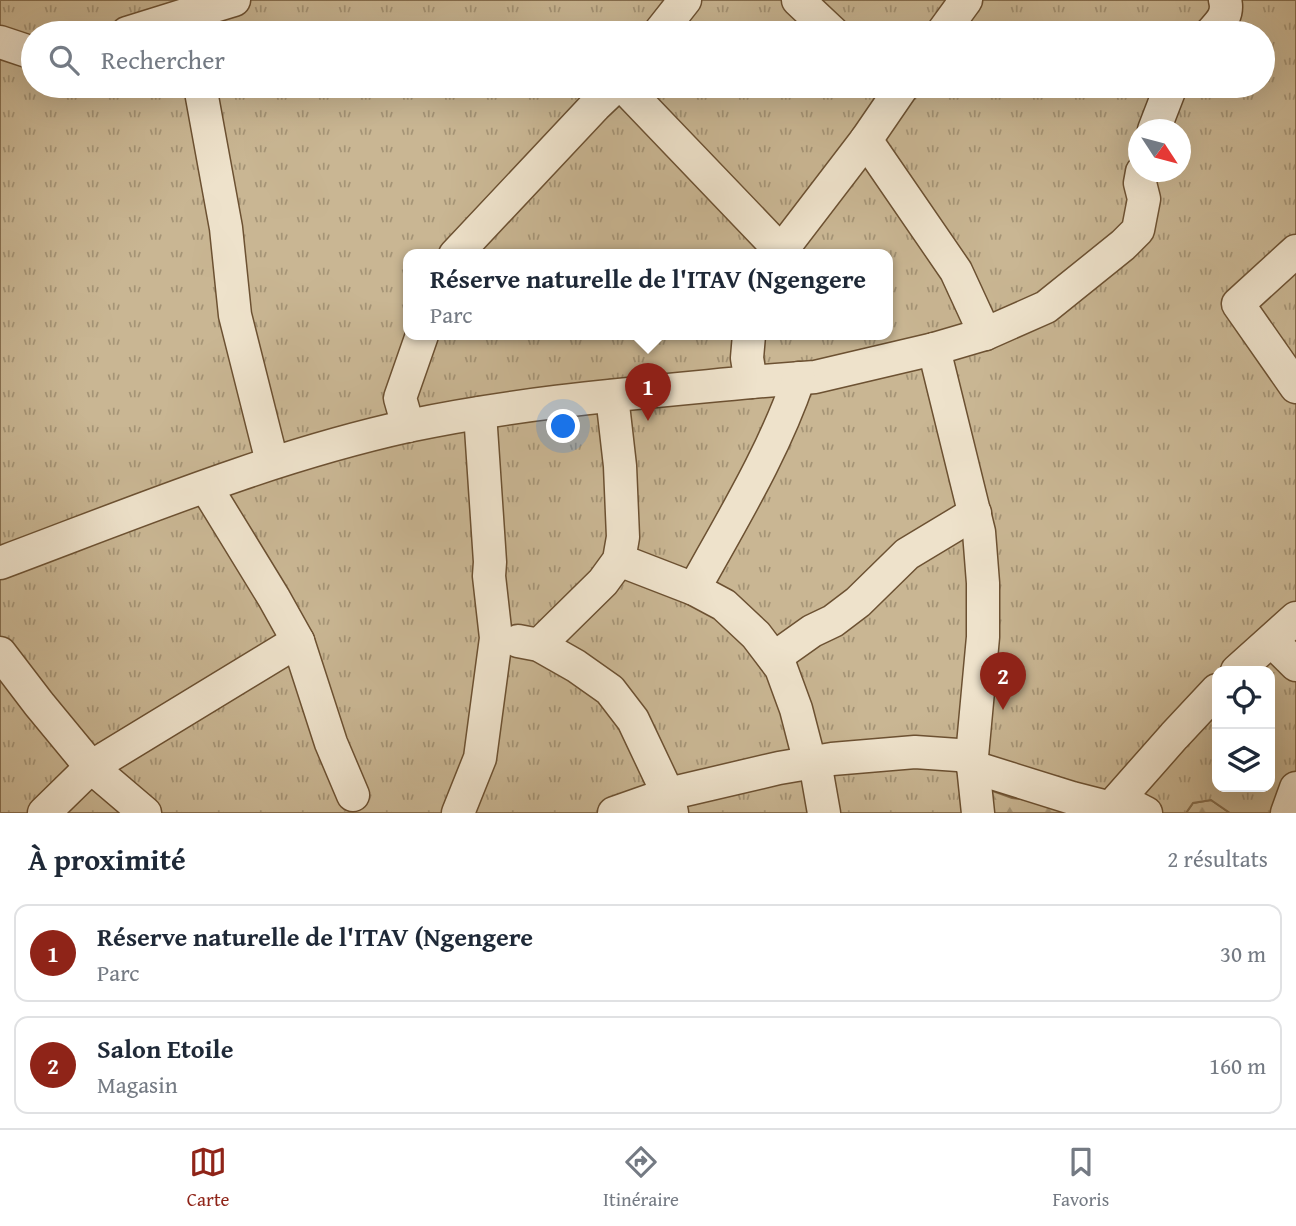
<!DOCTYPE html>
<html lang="fr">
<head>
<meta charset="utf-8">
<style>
	:root { --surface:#fff; --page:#f6f6f7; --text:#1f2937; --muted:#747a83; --line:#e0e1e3; --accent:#8f2418 }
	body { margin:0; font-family:"Gentium Book Plus",serif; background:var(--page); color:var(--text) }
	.controls { position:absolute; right:21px; bottom:21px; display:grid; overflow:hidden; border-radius:14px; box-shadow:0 7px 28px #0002 }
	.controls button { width:63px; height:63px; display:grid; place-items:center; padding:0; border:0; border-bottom:2px solid var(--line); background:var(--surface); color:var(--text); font:35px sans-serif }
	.compass { position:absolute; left:1128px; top:119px; width:63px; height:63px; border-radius:50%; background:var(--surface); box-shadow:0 7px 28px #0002; rotate:126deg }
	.you { position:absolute; left:564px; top:427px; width:24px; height:24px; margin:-18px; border:5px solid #fff; border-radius:50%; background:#1a73e8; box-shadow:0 0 0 10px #1a73e833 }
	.badge { display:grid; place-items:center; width:46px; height:46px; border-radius:50%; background:var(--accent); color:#fff; font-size:23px; font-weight:700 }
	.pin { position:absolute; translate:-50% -58px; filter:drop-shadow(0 2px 4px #0008) }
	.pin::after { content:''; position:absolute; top:37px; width:24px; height:21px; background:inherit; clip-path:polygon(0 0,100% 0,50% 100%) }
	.popup { position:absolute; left:403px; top:249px; width:490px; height:91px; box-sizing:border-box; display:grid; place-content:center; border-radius:14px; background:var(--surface); filter:drop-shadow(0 2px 5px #0005); font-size:23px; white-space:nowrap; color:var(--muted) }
	.popup b { font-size:26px; color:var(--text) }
	.popup::after { content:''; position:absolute; left:50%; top:100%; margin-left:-14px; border:14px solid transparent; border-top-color:var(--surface) }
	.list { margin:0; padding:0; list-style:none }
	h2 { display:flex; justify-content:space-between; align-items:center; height:91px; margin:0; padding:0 28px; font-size:30px }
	h2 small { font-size:23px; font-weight:400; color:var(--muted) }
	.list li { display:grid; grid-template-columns:46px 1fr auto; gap:21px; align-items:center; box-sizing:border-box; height:98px; margin:0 14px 14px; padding:0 14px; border:2px solid var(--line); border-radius:14px }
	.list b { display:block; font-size:26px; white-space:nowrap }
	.list p { margin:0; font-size:23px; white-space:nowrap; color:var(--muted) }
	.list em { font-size:23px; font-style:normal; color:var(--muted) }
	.icon { flex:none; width:38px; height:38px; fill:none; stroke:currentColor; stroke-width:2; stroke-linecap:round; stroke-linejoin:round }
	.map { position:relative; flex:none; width:1296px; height:813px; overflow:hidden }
	.search { position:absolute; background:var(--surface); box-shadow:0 7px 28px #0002; left:21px; right:21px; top:21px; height:77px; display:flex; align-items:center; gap:18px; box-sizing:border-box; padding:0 24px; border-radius:38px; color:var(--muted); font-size:26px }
	.sheet { height:315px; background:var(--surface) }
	nav { display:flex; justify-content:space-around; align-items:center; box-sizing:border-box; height:98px; border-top:2px solid var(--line); background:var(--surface); font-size:19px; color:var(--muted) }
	nav a { display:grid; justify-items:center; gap:4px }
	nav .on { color:var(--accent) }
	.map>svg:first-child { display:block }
	.forest { fill:url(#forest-firs); stroke:#866e4e; stroke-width:2 }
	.park { fill:url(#park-tufts); stroke:#866e4e; stroke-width:2; fill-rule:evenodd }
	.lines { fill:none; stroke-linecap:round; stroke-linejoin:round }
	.minor-casing { stroke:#6c5132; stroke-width:35 }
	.minor { stroke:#eee2cb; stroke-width:32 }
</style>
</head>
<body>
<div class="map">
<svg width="1296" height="813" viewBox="0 0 1296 813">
	<defs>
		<pattern id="forest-firs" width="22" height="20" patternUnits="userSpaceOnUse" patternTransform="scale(1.75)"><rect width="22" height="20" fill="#c9b693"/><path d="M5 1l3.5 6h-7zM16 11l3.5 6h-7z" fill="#a59476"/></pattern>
		<pattern id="park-tufts" width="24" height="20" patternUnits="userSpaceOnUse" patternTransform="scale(1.75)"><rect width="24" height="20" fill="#c9b693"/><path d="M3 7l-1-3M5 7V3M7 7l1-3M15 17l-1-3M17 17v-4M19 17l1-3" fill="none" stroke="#a59476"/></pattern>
	</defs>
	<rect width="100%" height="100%" fill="#e5d3af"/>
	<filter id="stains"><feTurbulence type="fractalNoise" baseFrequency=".00286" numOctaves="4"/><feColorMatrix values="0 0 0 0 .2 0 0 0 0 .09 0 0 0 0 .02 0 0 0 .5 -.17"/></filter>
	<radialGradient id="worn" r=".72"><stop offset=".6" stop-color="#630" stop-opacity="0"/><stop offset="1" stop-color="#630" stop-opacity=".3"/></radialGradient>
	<g class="forest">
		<polygon points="990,790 1040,801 1075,813 985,813"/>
		<polygon points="1211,800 1230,813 1186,813 1193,803"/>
	</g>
	<path class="park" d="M 0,0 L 1296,0 L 1296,813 L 1230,813 L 1211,800 L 1193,803 L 1186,813 L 1075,813 L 1040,801 L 1012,798 L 990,790 L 985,813 L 0,813 ZM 33,33 L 1263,33 L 1263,86 L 33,86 ZM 1138,130 L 1180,130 L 1180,172 L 1138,172 ZM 408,255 L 888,255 L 888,335 L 408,335 ZM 1217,671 L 1270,671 L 1270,787 L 1217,787 Z"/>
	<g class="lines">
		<defs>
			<g id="minor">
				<polyline points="798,0 833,33"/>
				<polyline points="127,33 188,14"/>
				<polyline points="191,33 188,14 234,0"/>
				<polyline points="659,33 685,0"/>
				<polyline points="942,33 966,0"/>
				<path d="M 1211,33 C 1220,23 1229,15 1225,0"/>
				<polyline points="0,42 33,53"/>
				<polyline points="200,86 226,228 235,315 272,462"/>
				<polyline points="623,86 781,251"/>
				<polyline points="1154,130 1171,86"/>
				<polyline points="866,140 956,271 985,334"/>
				<polyline points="1296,251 1238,304 1296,387"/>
				<polyline points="455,255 595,106 616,86"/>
				<polyline points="778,255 866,140 903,86"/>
				<polyline points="934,349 979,532 983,583 983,637 972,756 978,813"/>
				<polyline points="751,382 815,377 934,349 985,334 1046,307 1123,245 1138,230 1144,199 1140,183 1142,172"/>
				<polyline points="408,426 400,398 422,335"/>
				<polyline points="206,487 274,598 298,641 331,743 353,795"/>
				<polyline points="619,560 694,589 724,605 756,635 781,668 796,709 810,763"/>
				<path d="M 0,563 C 134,513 268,457 408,426 C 521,402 637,393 751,382 L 747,358 L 749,335"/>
				<path d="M 694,589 C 732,520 774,452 799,378"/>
				<polyline points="518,641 539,645 576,666 610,690 633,720 668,794 672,813"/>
				<polyline points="1272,641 1296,665"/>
				<polyline points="539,645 603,582 619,560 623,537 620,466 612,396"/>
				<polyline points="0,653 39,704 91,767 145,813"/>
				<polyline points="774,658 812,631 833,621 858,602 907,554 975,513"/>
				<polyline points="1237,671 1296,618"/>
				<polyline points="815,762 824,813"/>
				<polyline points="973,767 1072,798 1111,808"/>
				<polyline points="1119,799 1146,813"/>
				<polyline points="44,813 91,767 298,641"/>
				<polyline points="458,813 480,758 496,638 489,576 490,562 480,413"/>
				<polyline points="614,813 668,794 779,768 832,759 915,752 972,756"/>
				<polyline points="1106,813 1174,736 1217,690"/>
				<polyline points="1287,813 1296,788"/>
			</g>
		</defs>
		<use href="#minor" class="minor-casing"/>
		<use href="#minor" class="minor"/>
	</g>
	<rect width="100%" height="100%" filter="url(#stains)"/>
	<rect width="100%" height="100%" fill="url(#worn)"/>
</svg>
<div class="controls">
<button><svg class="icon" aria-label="locate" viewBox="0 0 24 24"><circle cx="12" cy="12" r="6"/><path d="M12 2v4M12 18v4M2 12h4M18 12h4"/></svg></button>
<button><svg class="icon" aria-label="layers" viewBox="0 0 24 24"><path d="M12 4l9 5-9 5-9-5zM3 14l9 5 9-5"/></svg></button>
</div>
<svg class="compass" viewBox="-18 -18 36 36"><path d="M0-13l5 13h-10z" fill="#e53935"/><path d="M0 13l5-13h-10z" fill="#747a83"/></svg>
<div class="you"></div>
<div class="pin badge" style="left:648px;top:421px">1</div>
<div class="popup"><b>Réserve naturelle de l'ITAV (Ngengere</b>Parc</div>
<div class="pin badge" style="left:1003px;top:710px">2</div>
<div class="search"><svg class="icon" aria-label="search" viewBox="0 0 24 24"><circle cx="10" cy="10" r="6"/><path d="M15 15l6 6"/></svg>Rechercher</div>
</div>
<section class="sheet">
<h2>À proximité<small>2 résultats</small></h2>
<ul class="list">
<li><span class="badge">1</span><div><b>Réserve naturelle de l'ITAV (Ngengere</b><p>Parc</p></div><em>30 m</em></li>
<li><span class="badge">2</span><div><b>Salon Etoile</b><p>Magasin</p></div><em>160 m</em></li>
</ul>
</section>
<nav>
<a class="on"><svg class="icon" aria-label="map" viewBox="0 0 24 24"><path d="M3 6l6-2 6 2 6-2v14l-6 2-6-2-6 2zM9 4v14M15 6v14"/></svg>Carte</a>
<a><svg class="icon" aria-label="directions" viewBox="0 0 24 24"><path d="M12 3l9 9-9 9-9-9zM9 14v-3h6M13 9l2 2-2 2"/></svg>Itinéraire</a>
<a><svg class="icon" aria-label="saved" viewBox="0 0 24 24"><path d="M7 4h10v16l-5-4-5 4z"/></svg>Favoris</a>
</nav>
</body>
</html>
